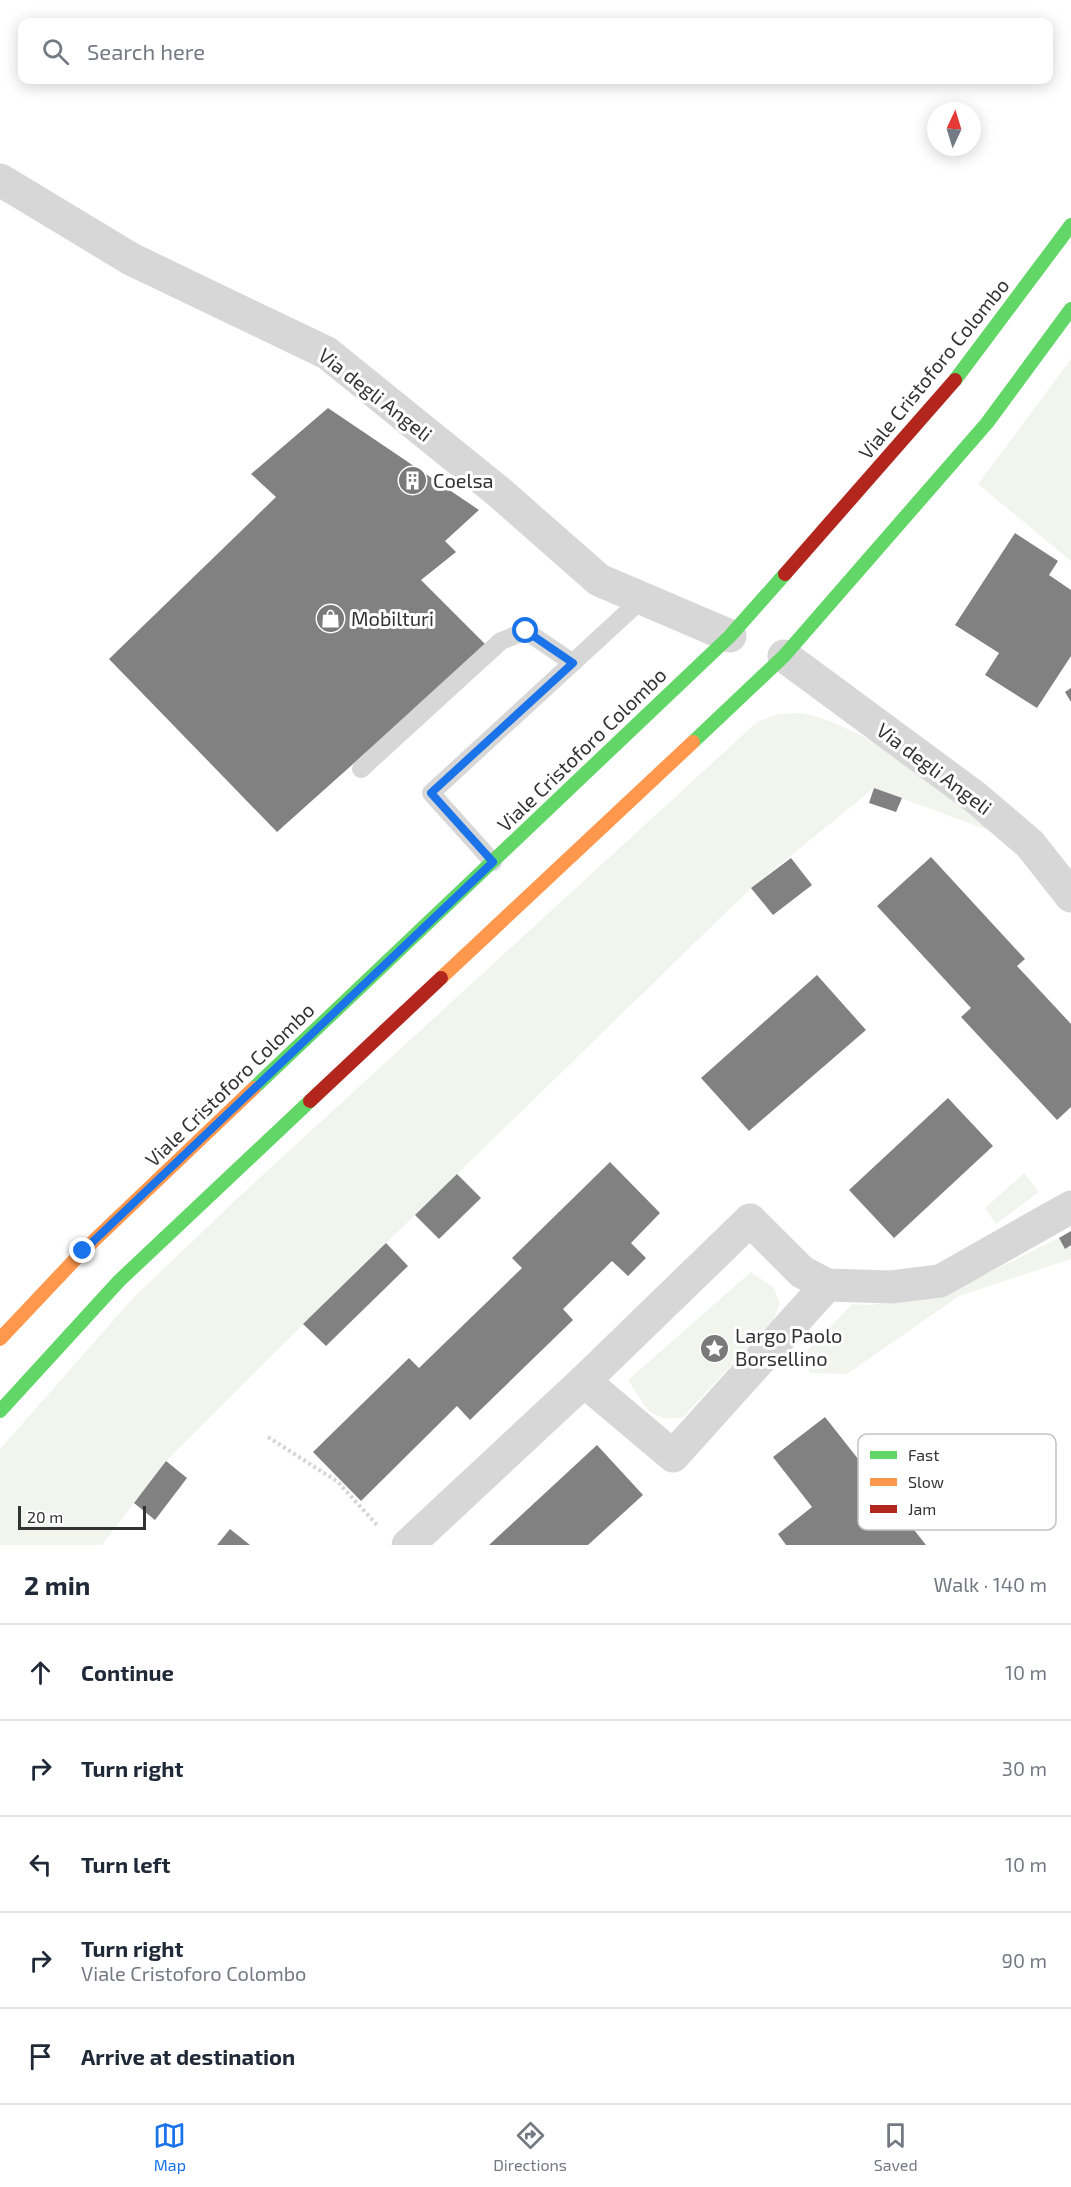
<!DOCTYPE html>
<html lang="en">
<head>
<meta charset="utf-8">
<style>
	:root { --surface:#fff; --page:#f6f6f7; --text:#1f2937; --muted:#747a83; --line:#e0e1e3; --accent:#1a73e8 }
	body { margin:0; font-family:"Exo 2",sans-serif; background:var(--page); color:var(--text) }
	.compass { position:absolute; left:927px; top:102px; width:54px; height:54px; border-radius:50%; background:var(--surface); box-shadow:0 3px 15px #0003; rotate:4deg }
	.scale { position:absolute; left:18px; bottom:15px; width:128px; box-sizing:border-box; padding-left:6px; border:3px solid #333; border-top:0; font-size:16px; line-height:21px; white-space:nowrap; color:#333; -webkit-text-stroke:4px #fff; paint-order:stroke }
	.stop { position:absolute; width:18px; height:18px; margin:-14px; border:4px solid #1a73e8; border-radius:50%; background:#fff }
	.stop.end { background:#1a73e8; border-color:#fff; box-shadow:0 2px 6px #0008 }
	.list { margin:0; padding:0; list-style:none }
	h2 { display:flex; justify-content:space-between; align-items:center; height:78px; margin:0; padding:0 24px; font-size:26px }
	h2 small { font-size:20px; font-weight:400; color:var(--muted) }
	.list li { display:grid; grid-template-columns:39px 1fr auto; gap:18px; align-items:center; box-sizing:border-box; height:96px; padding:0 24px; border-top:2px solid var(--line) }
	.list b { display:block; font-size:22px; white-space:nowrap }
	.list p { margin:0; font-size:20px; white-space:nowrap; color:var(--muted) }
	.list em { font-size:20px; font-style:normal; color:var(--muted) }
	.icon { flex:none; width:33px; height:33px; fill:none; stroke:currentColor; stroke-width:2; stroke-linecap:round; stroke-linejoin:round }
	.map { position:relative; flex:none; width:1071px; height:1545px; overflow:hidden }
	.search { position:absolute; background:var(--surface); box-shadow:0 3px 15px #0003; left:18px; right:18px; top:18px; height:66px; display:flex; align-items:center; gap:15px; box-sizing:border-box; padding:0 21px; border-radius:12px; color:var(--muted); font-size:22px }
	.sheet { height:558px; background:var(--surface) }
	nav { display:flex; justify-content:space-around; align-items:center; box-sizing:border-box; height:84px; border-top:2px solid var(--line); background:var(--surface); font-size:16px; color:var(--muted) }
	nav a { display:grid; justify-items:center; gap:3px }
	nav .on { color:var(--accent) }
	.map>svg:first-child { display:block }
	.green { fill:#f1f5ed }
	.building { fill:#818181 }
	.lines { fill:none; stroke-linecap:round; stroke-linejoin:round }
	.path { stroke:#d6d6d6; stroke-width:4; stroke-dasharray:3 3; stroke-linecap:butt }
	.lane { stroke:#d7d7d7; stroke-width:18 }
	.street { stroke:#d7d7d7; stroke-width:33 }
	.fast { stroke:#63d668; stroke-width:14 }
	.slow { stroke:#ff974d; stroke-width:14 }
	.jam { stroke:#b3261e; stroke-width:14 }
	.route { stroke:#1a73e8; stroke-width:8 }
	.labels { text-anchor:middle; stroke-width:6; stroke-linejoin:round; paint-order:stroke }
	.street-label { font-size:20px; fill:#333; stroke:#fff }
	.poi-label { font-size:20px; fill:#333; stroke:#fff; text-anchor:start }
	.key { fill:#fff; stroke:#c2c2c2; stroke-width:1.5 }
	.key-label { font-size:16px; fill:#333 }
</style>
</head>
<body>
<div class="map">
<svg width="1071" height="1545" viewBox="0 0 1071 1545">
	<rect width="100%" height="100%" fill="#fff"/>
	<g class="green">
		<polygon points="1071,359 1071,561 978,484"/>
		<path d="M 803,713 C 870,729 928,779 984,818 L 990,831 L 874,788 L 751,888 L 341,1287 L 166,1461 L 102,1545 L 0,1545 L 0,1449 L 134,1297 L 241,1195 L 757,722 L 777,714 Z"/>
		<polygon points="1024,1173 1039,1192 996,1224 985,1208"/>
		<polygon points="1059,1238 1065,1249 1071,1245 1071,1259 959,1296 847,1374 809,1373 806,1352 852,1304 867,1305 938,1298"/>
		<path d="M 751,1272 L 773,1287 L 780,1304 L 773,1320 L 683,1417 C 649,1424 645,1405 628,1380 Z"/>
	</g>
	<g class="building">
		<polygon points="328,408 479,510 445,541 456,552 421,580 486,645 277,832 109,659 276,497 251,474"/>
		<polygon points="1015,533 1058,561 1049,575 1071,590 1071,656 1037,708 985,675 999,653 955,625"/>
		<polygon points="1071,688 1071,702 1065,692"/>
		<polygon points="874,788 902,798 896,812 869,803"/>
		<polygon points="931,857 1025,959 1017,966 1071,1024 1071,1107 1057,1120 961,1017 971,1008 877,906"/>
		<polygon points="791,858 812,885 773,915 751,888"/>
		<polygon points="817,975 866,1030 749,1131 701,1078"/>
		<polygon points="948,1098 993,1146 894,1238 849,1190"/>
		<polygon points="610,1162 660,1213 631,1243 646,1258 628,1276 612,1261 563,1309 573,1320 470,1420 457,1406 361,1501 313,1452 409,1358 419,1368 522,1268 512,1258"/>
		<polygon points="457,1174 481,1198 439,1239 415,1215"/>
		<polygon points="1071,1231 1071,1245 1065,1249 1059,1238"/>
		<polygon points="386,1243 408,1266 326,1346 303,1324"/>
		<polygon points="825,1417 926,1545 786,1545 778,1534 812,1507 773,1457"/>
		<polygon points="597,1445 643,1495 588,1545 489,1545"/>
		<polygon points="166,1461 187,1478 155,1520 134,1503"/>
		<polygon points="230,1529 250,1545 217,1545"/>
	</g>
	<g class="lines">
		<polyline class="path" points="268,1437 338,1482 377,1525"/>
		<g class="lane">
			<polyline points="361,769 501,641 526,631 573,663"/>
			<polyline points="493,862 431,793 642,599"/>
		</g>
		<g class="street">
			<polyline points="0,180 131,259 327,353 500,493 599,580 730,636"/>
			<polyline points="784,656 975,797 1030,844 1071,896"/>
			<polyline points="827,1285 673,1456 584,1381 750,1220 802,1272 827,1285 891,1287 940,1281 1071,1207"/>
			<polyline points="408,1545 584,1381"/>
		</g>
		<g class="fast">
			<polyline points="955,380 1071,225"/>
			<polyline points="693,742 784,656 987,423 1071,309"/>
			<polyline points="254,1088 730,636 785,574"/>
			<polyline points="0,1411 119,1281 310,1101"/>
		</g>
		<g class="slow">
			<polyline points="441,978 693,742"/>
			<polyline points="0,1339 83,1251 254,1088"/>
		</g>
		<g class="jam">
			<polyline points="785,574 955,380"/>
			<polyline points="310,1101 441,978"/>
		</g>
	</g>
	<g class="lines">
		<polyline class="route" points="83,1251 493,862 431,793 573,663 526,631"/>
	</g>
	<defs>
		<symbol id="building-disc" viewBox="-11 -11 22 22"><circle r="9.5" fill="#7a7a7a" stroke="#fff"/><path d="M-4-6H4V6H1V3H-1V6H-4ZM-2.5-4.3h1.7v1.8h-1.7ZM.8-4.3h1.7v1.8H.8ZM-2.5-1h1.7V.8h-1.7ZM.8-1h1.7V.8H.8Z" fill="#fff"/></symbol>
		<symbol id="shop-disc" viewBox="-11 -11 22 22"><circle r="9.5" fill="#7a7a7a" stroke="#fff"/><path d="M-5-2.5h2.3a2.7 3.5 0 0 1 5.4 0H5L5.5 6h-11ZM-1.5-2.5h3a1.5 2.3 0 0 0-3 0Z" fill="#fff"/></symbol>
		<symbol id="sight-disc" viewBox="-11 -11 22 22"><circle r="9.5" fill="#7a7a7a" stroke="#fff"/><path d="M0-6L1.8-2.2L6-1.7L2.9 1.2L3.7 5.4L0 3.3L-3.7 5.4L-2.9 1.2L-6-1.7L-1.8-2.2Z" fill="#fff"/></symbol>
	</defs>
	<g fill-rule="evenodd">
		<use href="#building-disc" x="396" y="464" width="33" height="33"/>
		<use href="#shop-disc" x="314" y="602" width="33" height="33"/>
		<use href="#sight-disc" x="698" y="1332" width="33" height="33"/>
	</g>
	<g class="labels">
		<g class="street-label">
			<text transform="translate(934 369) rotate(-51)" y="7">Viale Cristoforo Colombo</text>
			<text transform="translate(375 395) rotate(38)" y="7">Via degli Angeli</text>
			<text transform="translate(582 750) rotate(-44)" y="7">Viale Cristoforo Colombo</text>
			<text transform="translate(934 769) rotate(37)" y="7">Via degli Angeli</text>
			<text transform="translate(230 1085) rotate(-44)" y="7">Viale Cristoforo Colombo</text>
		</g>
		<g class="poi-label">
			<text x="433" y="488">Coelsa</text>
			<text x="351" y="626">Mobilturi</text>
			<text x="735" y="1343">Largo Paolo<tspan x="735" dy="23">Borsellino</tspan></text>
		</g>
	</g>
	<rect x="858" y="1434" width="198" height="96" rx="9" class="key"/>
	<rect x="870" y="1451" width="27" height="8" fill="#63d668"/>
	<rect x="870" y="1478" width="27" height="8" fill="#ff974d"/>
	<rect x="870" y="1505" width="27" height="8" fill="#b3261e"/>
	<g class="key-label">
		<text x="908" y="1461">Fast</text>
		<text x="908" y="1488">Slow</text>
		<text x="908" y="1515">Jam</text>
	</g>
</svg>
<svg class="compass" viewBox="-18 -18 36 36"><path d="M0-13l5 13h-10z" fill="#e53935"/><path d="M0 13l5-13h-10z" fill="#747a83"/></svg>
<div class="scale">20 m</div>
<div class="stop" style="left:526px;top:631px"></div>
<div class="stop end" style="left:83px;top:1251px"></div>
<div class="search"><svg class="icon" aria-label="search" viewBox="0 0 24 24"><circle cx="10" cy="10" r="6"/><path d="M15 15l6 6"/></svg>Search here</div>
</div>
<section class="sheet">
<h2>2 min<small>Walk · 140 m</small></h2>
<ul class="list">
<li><svg class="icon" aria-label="ahead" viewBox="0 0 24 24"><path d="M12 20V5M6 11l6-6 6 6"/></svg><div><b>Continue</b></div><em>10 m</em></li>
<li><svg class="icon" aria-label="right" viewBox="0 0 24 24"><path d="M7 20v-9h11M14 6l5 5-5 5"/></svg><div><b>Turn right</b></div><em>30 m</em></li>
<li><svg class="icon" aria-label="left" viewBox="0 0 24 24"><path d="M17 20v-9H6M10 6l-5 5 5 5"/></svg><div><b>Turn left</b></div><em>10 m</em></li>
<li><svg class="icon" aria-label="right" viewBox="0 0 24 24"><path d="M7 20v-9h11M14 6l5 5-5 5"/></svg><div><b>Turn right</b><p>Viale Cristoforo Colombo</p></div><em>90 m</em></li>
<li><svg class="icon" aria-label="arrive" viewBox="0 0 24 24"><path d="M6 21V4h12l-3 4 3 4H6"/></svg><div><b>Arrive at destination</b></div></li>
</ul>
</section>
<nav>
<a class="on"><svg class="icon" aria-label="map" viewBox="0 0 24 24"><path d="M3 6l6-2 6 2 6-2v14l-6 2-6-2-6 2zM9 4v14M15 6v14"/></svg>Map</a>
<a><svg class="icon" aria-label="directions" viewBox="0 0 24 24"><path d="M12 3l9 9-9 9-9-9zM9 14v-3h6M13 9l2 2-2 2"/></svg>Directions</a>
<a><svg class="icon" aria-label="saved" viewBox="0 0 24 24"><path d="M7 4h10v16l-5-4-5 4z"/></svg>Saved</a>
</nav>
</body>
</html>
